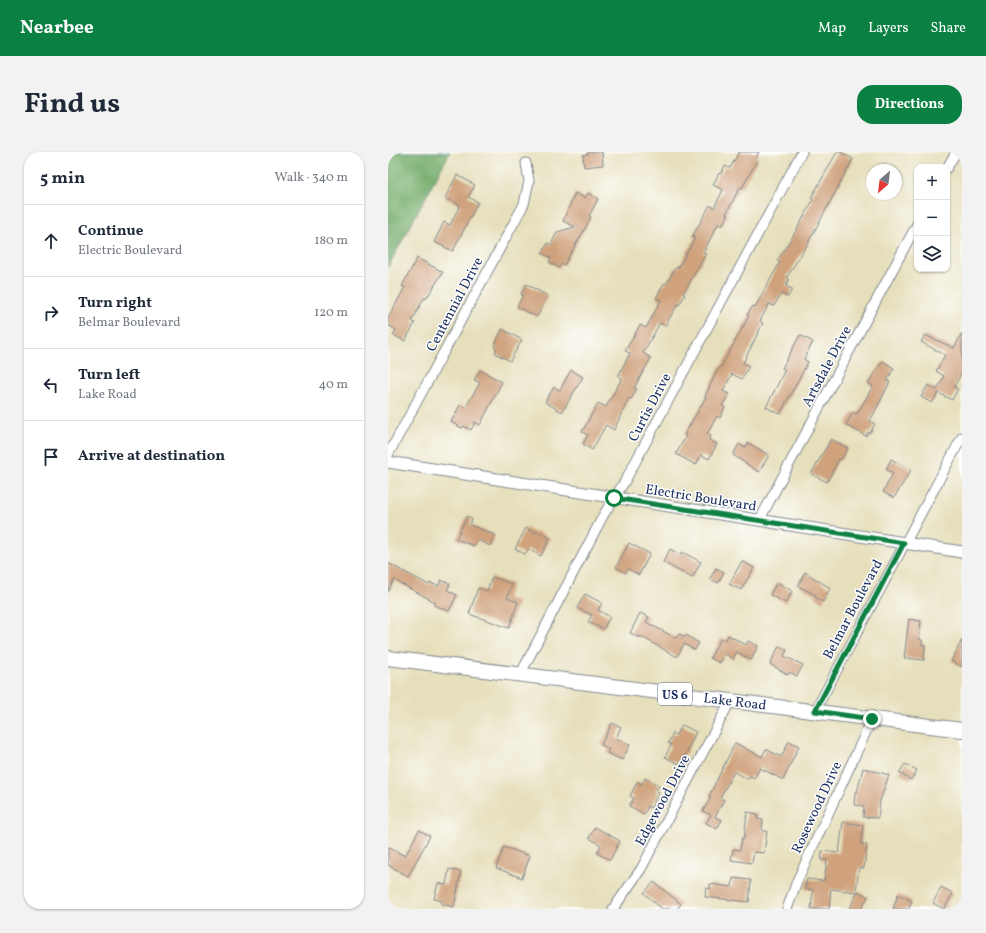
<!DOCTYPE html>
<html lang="en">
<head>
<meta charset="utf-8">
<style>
	:root { --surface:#fff; --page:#f2f2f3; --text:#1f2937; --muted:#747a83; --line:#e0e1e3; --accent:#0b8043 }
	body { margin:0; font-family:Vollkorn,serif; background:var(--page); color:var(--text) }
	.controls { position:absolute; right:12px; top:12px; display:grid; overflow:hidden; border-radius:8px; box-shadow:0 1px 3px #0004 }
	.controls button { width:36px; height:36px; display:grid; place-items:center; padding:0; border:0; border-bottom:1px solid var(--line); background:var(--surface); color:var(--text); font:20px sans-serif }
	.compass { position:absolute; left:478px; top:12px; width:36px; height:36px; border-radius:50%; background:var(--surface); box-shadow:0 1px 3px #0004; rotate:208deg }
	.stop { position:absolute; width:12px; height:12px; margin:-9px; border:3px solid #0b8043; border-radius:50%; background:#fff }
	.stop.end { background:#0b8043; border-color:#fff; box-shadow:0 1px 4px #0008 }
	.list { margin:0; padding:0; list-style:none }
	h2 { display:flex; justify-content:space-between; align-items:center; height:52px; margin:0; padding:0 16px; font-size:17px }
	h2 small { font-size:13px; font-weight:400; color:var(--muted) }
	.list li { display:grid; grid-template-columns:26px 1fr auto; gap:12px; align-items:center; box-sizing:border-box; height:72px; padding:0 16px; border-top:1px solid var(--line) }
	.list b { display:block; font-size:15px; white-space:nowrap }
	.list p { margin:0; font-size:13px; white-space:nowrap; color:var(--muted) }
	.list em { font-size:13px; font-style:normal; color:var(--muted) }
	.icon { flex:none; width:22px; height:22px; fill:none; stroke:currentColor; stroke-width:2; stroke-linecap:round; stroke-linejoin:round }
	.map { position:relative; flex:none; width:574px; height:757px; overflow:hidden; border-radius:16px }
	header { display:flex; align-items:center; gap:24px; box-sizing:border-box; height:56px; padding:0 20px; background:var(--accent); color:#fff }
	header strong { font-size:19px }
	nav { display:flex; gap:22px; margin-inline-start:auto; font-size:14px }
	.intro { display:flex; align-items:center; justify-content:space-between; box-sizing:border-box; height:96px; padding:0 24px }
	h1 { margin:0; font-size:28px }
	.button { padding:10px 18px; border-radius:16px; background:var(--accent); color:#fff; font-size:14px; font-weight:700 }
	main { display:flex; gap:24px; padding:0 24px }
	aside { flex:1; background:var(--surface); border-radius:16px; box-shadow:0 1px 3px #0004 }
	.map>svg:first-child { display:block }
	.forest { fill:#73ab69; stroke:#476d64 }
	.building { fill:#cfa17c }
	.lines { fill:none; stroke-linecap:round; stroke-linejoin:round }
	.minor-casing { stroke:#80878c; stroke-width:11 }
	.tertiary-casing { stroke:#80878c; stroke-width:13 }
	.primary-casing { stroke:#80878c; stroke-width:16 }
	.minor { stroke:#fff; stroke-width:9 }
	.tertiary { stroke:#fff; stroke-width:11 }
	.primary { stroke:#fff; stroke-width:14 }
	.route { stroke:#0b8043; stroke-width:5 }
	.labels { text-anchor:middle; stroke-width:3; stroke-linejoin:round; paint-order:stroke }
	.shield { fill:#fff; stroke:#5f6d8e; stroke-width:1 }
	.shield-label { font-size:13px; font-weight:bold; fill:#1b2f5e }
	.street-label { font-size:14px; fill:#1b2f5e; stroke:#fff }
</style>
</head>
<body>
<header>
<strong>Nearbee</strong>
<nav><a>Map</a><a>Layers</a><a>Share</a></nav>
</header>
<div class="intro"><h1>Find us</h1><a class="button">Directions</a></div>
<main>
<aside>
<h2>5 min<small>Walk · 340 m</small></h2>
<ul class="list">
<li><svg class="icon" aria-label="ahead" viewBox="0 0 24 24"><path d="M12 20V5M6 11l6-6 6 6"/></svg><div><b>Continue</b><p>Electric Boulevard</p></div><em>180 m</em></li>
<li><svg class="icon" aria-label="right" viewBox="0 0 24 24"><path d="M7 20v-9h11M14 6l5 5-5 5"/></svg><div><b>Turn right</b><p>Belmar Boulevard</p></div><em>120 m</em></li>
<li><svg class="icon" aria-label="left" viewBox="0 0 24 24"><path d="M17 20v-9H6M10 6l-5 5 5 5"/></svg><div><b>Turn left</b><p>Lake Road</p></div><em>40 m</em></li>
<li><svg class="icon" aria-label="arrive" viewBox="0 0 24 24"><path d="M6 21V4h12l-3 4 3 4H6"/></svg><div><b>Arrive at destination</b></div></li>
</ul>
</aside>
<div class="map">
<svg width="574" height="757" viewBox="0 0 574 757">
	<rect width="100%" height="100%" fill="#fff"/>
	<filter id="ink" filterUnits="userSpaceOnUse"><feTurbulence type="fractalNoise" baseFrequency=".025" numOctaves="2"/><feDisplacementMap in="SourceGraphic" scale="8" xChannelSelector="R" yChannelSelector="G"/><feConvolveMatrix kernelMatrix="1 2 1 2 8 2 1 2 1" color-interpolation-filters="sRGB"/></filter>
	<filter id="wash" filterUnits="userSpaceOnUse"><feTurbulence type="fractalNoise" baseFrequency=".012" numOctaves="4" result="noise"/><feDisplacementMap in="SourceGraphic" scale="16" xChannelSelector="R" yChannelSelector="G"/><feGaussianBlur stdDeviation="0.9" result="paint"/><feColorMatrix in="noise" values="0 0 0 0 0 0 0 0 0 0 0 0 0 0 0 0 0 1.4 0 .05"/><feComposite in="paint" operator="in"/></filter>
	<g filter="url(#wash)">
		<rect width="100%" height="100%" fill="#e6dfbb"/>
		<polygon class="forest" points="0,0 62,0 0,115"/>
		<g id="blocks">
			<g class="building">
				<polygon points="200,0 214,0 215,13 196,15 195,3 200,2"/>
				<polygon points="351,0 371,0 368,6 370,7 354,36 352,35 338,62 340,63 334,74 330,72 315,101 318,102 295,142 297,143 291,153 290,152 277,174 272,171 255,201 263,206 246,236 249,237 243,247 241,246 226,278 218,273 204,298 195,292 200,283 194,280 210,251 218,255 234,226 230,224 242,201 237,199 252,173 258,176 273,148 268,146 276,131 278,132 288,115 290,116 307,86 304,85 317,62 322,53 326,56 335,38 325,33 331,21 333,22 337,14 342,16"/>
				<polygon points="449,0 452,0 465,7 419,93 399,125 401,127 398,134 404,137 400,145 393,142 386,154 381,152 372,169 375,171 355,211 361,214 354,227 344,222 335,239 341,242 334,254 337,255 332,266 329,264 319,282 323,284 321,288 329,292 321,307 313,303 308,313 288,302 298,284 296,283 318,245 317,244 326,225 332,214 333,215 361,164 359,163 365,154 367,155 392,110 389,109 408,79 425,48 423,46"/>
				<polygon points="69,23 87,33 80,45 90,50 65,99 46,90 56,70 62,73 72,53 57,46"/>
				<polygon points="187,41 197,46 200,41 210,47 201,64 203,65 198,75 176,113 174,112 171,116 161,110 163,106 154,101 160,91 163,93 169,80 187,75 175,69"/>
				<polygon points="29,106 55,120 38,147 36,146 24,169 27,171 17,189 5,183 8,178 0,173 0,166 17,135 14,134"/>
				<polygon points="138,132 160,144 149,165 129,155 135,143 133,142"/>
				<polygon points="114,177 134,188 122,209 107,201 109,197 106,195"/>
				<polygon points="574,181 574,220 566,235 570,237 564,248 550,241 544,251 533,245 540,233 549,238 556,224 548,219 557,203 533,190 537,183 566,196"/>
				<polygon points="412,183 425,190 416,207 420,210 392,262 378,255 397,218 394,216"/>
				<polygon points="495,209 506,216 499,229 502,230 482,269 487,272 482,281 480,280 478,284 458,273 465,260 469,262 485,234 480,231"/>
				<polygon points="92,218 114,230 92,273 87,270 83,278 76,274 74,276 63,270 72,253 77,256 92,231 86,228"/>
				<polygon points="183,218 195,225 174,260 157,250 166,235 172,238"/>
				<polygon points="443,287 460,296 453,308 451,307 439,330 423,322"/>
				<polygon points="360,291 381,303 371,320 345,303 351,292 357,296"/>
				<polygon points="503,307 523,318 506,346 495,340 505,321 498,317"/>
				<polygon points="79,364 84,367 82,373 107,383 102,394 90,388 86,394 68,387"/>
				<polygon points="138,376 147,381 148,379 162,386 153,404 140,397 137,402 127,397"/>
				<polygon points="241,391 262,402 251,423 240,417 238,421 228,415"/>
				<polygon points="282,397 293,403 294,400 313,410 304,426 275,410"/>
				<polygon points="354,409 366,416 353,438 341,432"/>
				<polygon points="0,411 41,433 42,431 50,434 53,428 62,432 59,438 69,443 61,459 46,453 47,450 6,428 0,440"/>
				<polygon points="328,416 336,420 330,431 322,427"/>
				<polygon points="417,420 442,436 435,450 427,445 428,443 410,434"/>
				<polygon points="104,425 124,432 119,446 130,450 121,476 81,462 90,436 99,439"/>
				<polygon points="389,430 404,439 398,451 382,443"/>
				<polygon points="197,442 214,451 210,458 222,465 215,477 200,470 204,463 189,456"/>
				<polygon points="252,461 261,465 258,470 288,486 291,482 297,485 298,483 311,491 307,498 296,492 289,505 252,484 251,486 242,481"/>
				<polygon points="521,467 533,469 531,487 534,488 534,493 537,493 536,508 516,506"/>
				<polygon points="340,483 358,493 360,489 370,494 363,508 349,500 345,507 337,502 332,511 322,506 333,486 338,488"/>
				<polygon points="574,488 574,515 563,509"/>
				<polygon points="391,494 399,498 396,504 415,513 409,524 401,520 400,523 382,512"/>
				<polygon points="224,571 233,575 228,586 242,593 234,608 219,601 221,597 213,593"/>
				<polygon points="294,573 308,580 297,604 296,603 291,612 277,605 283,593 280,591 285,581 288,583"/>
				<polygon points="401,589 411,594 395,628 372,616 366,626 362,624 360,627 346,620 332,646 336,648 327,665 334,668 329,677 318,671 323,663 315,659 323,645 321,644 347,591 374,605 378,597 393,605"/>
				<polygon points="517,612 529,618 523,628 511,621"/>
				<polygon points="475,616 501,623 492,649 490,666 475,665 476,654 466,653 467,640 469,640"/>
				<polygon points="257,626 271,633 268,639 271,640 263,656 260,654 256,662 241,654 246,646 242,644 249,630 254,632"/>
				<polygon points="359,660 370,662 369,667 375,668 374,679 379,679 376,701 366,700 364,711 343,708 345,697 352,698 354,686 356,687"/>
				<polygon points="455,670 475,673 473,692 479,693 476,716 471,716 468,740 443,737 441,757 423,757 425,738 417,737 419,727 436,729 439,708 433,708 434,699 451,701"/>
				<polygon points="207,675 232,689 222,708 209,701 213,693 201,686"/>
				<polygon points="31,678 42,684 20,724 0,713 0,695 17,704"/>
				<polygon points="116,695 142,704 134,726 108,716"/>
				<polygon points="61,717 73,720 66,755 53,752 54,749 46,747 50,731 58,733"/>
				<polygon points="345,726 363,728 361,750 317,745 318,736 322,737 322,732 344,735"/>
				<polygon points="266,730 293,752 289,757 274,757 256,741"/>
				<polygon points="553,735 565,741 556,757 545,751"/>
				<polygon points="470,739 480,745 473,757 461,757"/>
				<polygon points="510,742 524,749 521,757 505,757"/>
			</g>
		</g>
	</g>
	<g filter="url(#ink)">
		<use href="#blocks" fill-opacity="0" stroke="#80878c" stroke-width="1"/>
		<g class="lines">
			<defs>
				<g id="minor">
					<polyline points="559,16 568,0"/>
					<polyline points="0,303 136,52 141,29 138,11"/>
					<polyline points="371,369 529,72"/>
					<polyline points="132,523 216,362 237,329 414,0"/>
					<polyline points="427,559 574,285"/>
					<polyline points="225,757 253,717 343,548"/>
					<polyline points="399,757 409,729 484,567"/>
				</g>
				<polyline id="tertiary" points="0,310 574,400"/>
				<polyline id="primary" points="0,506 574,578"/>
			</defs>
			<use href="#minor" class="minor-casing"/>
			<use href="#tertiary" class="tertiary-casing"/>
			<use href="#primary" class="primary-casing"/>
			<use href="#minor" class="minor"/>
			<use href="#tertiary" class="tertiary"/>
			<use href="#primary" class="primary"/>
		</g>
	</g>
	<g class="lines" filter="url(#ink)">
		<polyline class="route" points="226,346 516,391 427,559 484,567"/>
	</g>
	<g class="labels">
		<rect class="shield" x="270" y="531" width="34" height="22" rx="3"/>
		<g class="shield-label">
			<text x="287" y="547">US 6</text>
		</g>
		<g class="street-label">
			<text transform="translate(66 152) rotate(-62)" y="5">Centennial Drive</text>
			<text transform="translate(438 214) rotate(-62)" y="5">Artsdale Drive</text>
			<text transform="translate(261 255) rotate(-62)" y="5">Curtis Drive</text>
			<text transform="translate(313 345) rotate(9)" y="5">Electric Boulevard</text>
			<text transform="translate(464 457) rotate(-62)" y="5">Belmar Boulevard</text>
			<text transform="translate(347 549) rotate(7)" y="5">Lake Road</text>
			<text transform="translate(274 648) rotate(-62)" y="5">Edgewood Drive</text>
			<text transform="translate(428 655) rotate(-65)" y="5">Rosewood Drive</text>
		</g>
	</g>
</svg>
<div class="controls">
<button>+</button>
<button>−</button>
<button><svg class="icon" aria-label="layers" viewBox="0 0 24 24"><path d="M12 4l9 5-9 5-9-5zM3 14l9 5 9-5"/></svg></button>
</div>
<svg class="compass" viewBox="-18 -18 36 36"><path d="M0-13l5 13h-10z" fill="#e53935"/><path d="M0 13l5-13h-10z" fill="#747a83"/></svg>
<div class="stop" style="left:226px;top:346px"></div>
<div class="stop end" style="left:484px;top:567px"></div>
</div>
</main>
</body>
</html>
